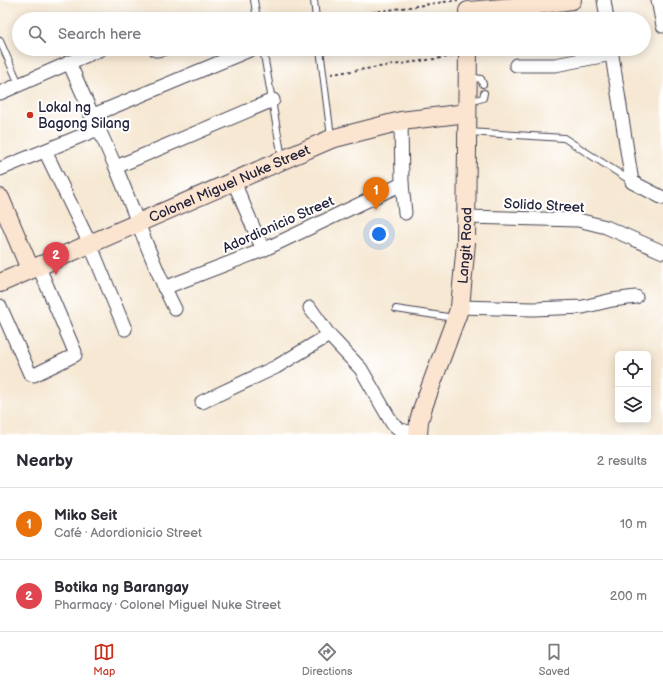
<!DOCTYPE html>
<html lang="en">
<head>
<meta charset="utf-8">
<style>
	:root { --surface:#fff; --page:#f7f7f7; --text:#2b2b33; --muted:#7c7c81; --line:#e1e1e2; --accent:#c8321e }
	body { margin:0; font-family:"Balsamiq Sans",sans-serif; background:var(--page); color:var(--text) }
	.controls { position:absolute; right:12px; bottom:12px; display:grid; overflow:hidden; border-radius:6px; box-shadow:0 2px 10px #0003 }
	.controls button { width:36px; height:36px; display:grid; place-items:center; padding:0; border:0; border-bottom:1px solid var(--line); background:var(--surface); color:var(--text); font:20px sans-serif }
	.you { position:absolute; left:379px; top:234px; width:14px; height:14px; margin:-10px; border:3px solid #fff; border-radius:50%; background:#1a73e8; box-shadow:0 0 0 6px #1a73e833 }
	.badge { display:grid; place-items:center; width:26px; height:26px; border-radius:50%; background:var(--accent); color:#fff; font-size:13px; font-weight:700 }
	.pin { position:absolute; translate:-50% -33px; filter:drop-shadow(0 1px 2px #0008) }
	.pin::after { content:''; position:absolute; top:21px; width:14px; height:12px; background:inherit; clip-path:polygon(0 0,100% 0,50% 100%) }
	.list { margin:0; padding:0; list-style:none }
	h2 { display:flex; justify-content:space-between; align-items:center; height:52px; margin:0; padding:0 16px; font-size:17px }
	h2 small { font-size:13px; font-weight:400; color:var(--muted) }
	.list li { display:grid; grid-template-columns:26px 1fr auto; gap:12px; align-items:center; box-sizing:border-box; height:72px; padding:0 16px; border-top:1px solid var(--line) }
	.list b { display:block; font-size:15px; white-space:nowrap }
	.list p { margin:0; font-size:13px; white-space:nowrap; color:var(--muted) }
	.list em { font-size:13px; font-style:normal; color:var(--muted) }
	.icon { flex:none; width:22px; height:22px; fill:none; stroke:currentColor; stroke-width:2; stroke-linecap:round; stroke-linejoin:round }
	.map { position:relative; flex:none; width:663px; height:435px; overflow:hidden }
	.search { position:absolute; background:var(--surface); box-shadow:0 2px 10px #0003; left:12px; right:12px; top:12px; height:44px; display:flex; align-items:center; gap:10px; box-sizing:border-box; padding:0 14px; border-radius:22px; color:var(--muted); font-size:15px }
	.sheet { height:196px; background:var(--surface) }
	nav { display:flex; justify-content:space-around; align-items:center; box-sizing:border-box; height:56px; border-top:1px solid var(--line); background:var(--surface); font-size:11px; color:var(--muted) }
	nav a { display:grid; justify-items:center; gap:2px }
	nav .on { color:var(--accent) }
	.map>svg:first-child { display:block }
	.lines { fill:none; stroke-linecap:round; stroke-linejoin:round }
	.lane-casing { stroke:#424052; stroke-width:8 }
	.street-casing { stroke:#424052; stroke-width:15 }
	.secondary-casing { stroke:#424052; stroke-width:20 }
	.path { stroke:#424052; stroke-width:2; stroke-dasharray:3 3; stroke-linecap:butt }
	.lane { stroke:#fff; stroke-width:6 }
	.street { stroke:#fff; stroke-width:13 }
	.secondary { stroke:#fce5d0; stroke-width:18 }
	.poi-dot { fill:#c8321e; stroke:#fff; stroke-width:1.5 }
	.labels { text-anchor:middle; stroke-width:4; stroke-linejoin:round; paint-order:stroke }
	.poi-label { font-size:14px; fill:#22223b; stroke:#fff; text-anchor:start }
	.street-label { font-size:14px; fill:#22223b; stroke:#fff }
</style>
</head>
<body>
<div class="map">
<svg width="663" height="435" viewBox="0 0 663 435">
	<rect width="100%" height="100%" fill="#fff"/>
	<filter id="ink" filterUnits="userSpaceOnUse"><feTurbulence type="fractalNoise" baseFrequency=".025" numOctaves="2"/><feDisplacementMap in="SourceGraphic" scale="8" xChannelSelector="R" yChannelSelector="G"/><feConvolveMatrix kernelMatrix="1 2 1 2 8 2 1 2 1" color-interpolation-filters="sRGB"/></filter>
	<filter id="wash" filterUnits="userSpaceOnUse"><feTurbulence type="fractalNoise" baseFrequency=".012" numOctaves="4" result="noise"/><feDisplacementMap in="SourceGraphic" scale="16" xChannelSelector="R" yChannelSelector="G"/><feGaussianBlur stdDeviation="0.9" result="paint"/><feColorMatrix in="noise" values="0 0 0 0 0 0 0 0 0 0 0 0 0 0 0 0 0 1.4 0 .05"/><feComposite in="paint" operator="in"/></filter>
	<g filter="url(#wash)">
		<rect width="100%" height="100%" fill="#f6e8d3"/>
	</g>
	<g filter="url(#ink)">
		<g class="lines">
			<defs>
				<g id="lane">
					<polyline points="254,0 257,19"/>
					<polyline points="314,0 316,19"/>
					<polyline points="0,41 19,84"/>
					<polyline points="263,49 282,158"/>
					<polyline points="320,49 331,137"/>
					<polyline points="470,77 481,79 483,84"/>
					<polyline points="469,102 483,98 484,93"/>
					<polyline points="469,132 564,138 631,181"/>
					<polyline points="396,309 454,318"/>
				</g>
				<g id="street">
					<polyline points="604,0 607,19"/>
					<polyline points="658,0 663,26"/>
					<polyline points="611,49 632,182 663,198"/>
					<polyline points="156,50 163,49"/>
					<path d="M 69,62 C 84,98 101,133 116,168 C 136,215 152,264 175,309"/>
					<polyline points="516,65 555,65 612,54"/>
					<polyline points="0,93 101,49"/>
					<polyline points="91,116 252,49"/>
					<polyline points="401,121 402,184 405,213"/>
					<polyline points="45,151 90,244 125,329"/>
					<polyline points="116,167 273,100"/>
					<polyline points="0,169 98,129"/>
					<polyline points="233,180 263,250"/>
					<polyline points="466,217 578,220 606,227 663,252"/>
					<polyline points="164,288 263,250 402,184"/>
					<polyline points="0,306 30,374 34,375 75,355 75,352 38,265"/>
					<polyline points="460,307 533,309 583,307 612,300 636,297"/>
					<polyline points="310,308 329,335 361,369 392,423 399,429 417,435"/>
					<polyline points="202,402 276,367 329,335"/>
				</g>
				<g id="secondary">
					<polyline points="468,11 528,6 572,0"/>
					<polyline points="0,198 30,269"/>
					<path id="s1" d="M 0,283 L 331,139 L 401,121 L 467,113"/>
					<path id="s2" d="M 418,435 L 419,421 L 423,407 L 460,307 L 466,243 L 468,49"/>
				</g>
			</defs>
			<use href="#lane" class="lane-casing"/>
			<use href="#street" class="street-casing"/>
			<use href="#secondary" class="secondary-casing"/>
			<g class="path">
				<polyline points="325,19 458,0"/>
				<polyline points="331,74 455,56"/>
			</g>
			<use href="#lane" class="lane"/>
			<use href="#street" class="street"/>
			<use href="#secondary" class="secondary"/>
		</g>
	</g>
	<circle class="poi-dot" cx="30" cy="115" r="4"/>
	<g class="labels">
		<g class="poi-label">
			<text x="38" y="112">Lokal ng<tspan x="38" dy="16">Bagong Silang</tspan></text>
		</g>
		<g class="street-label">
			<text dy="5" stroke="none"><textPath href="#s1" startOffset="250">Colonel Miguel Nuke Street</textPath></text>
			<text transform="translate(544 205) rotate(3)" y="5">Solido Street</text>
			<text transform="translate(278 224) rotate(-24)" y="5">Adordionicio Street</text>
			<text dy="5" stroke="none"><textPath href="#s2" startOffset="197">Langit Road</textPath></text>
		</g>
	</g>
</svg>
<div class="controls">
<button><svg class="icon" aria-label="locate" viewBox="0 0 24 24"><circle cx="12" cy="12" r="6"/><path d="M12 2v4M12 18v4M2 12h4M18 12h4"/></svg></button>
<button><svg class="icon" aria-label="layers" viewBox="0 0 24 24"><path d="M12 4l9 5-9 5-9-5zM3 14l9 5 9-5"/></svg></button>
</div>
<div class="you"></div>
<div class="pin badge" style="left:376px;top:210px;background:#e8710a">1</div>
<div class="pin badge" style="left:56px;top:275px;background:#e0444e">2</div>
<div class="search"><svg class="icon" aria-label="search" viewBox="0 0 24 24"><circle cx="10" cy="10" r="6"/><path d="M15 15l6 6"/></svg>Search here</div>
</div>
<section class="sheet">
<h2>Nearby<small>2 results</small></h2>
<ul class="list">
<li><span class="badge" style="background:#e8710a">1</span><div><b>Miko Seit</b><p>Café · Adordionicio Street</p></div><em>10 m</em></li>
<li><span class="badge" style="background:#e0444e">2</span><div><b>Botika ng Barangay</b><p>Pharmacy · Colonel Miguel Nuke Street</p></div><em>200 m</em></li>
</ul>
</section>
<nav>
<a class="on"><svg class="icon" aria-label="map" viewBox="0 0 24 24"><path d="M3 6l6-2 6 2 6-2v14l-6 2-6-2-6 2zM9 4v14M15 6v14"/></svg>Map</a>
<a><svg class="icon" aria-label="directions" viewBox="0 0 24 24"><path d="M12 3l9 9-9 9-9-9zM9 14v-3h6M13 9l2 2-2 2"/></svg>Directions</a>
<a><svg class="icon" aria-label="saved" viewBox="0 0 24 24"><path d="M7 4h10v16l-5-4-5 4z"/></svg>Saved</a>
</nav>
</body>
</html>
